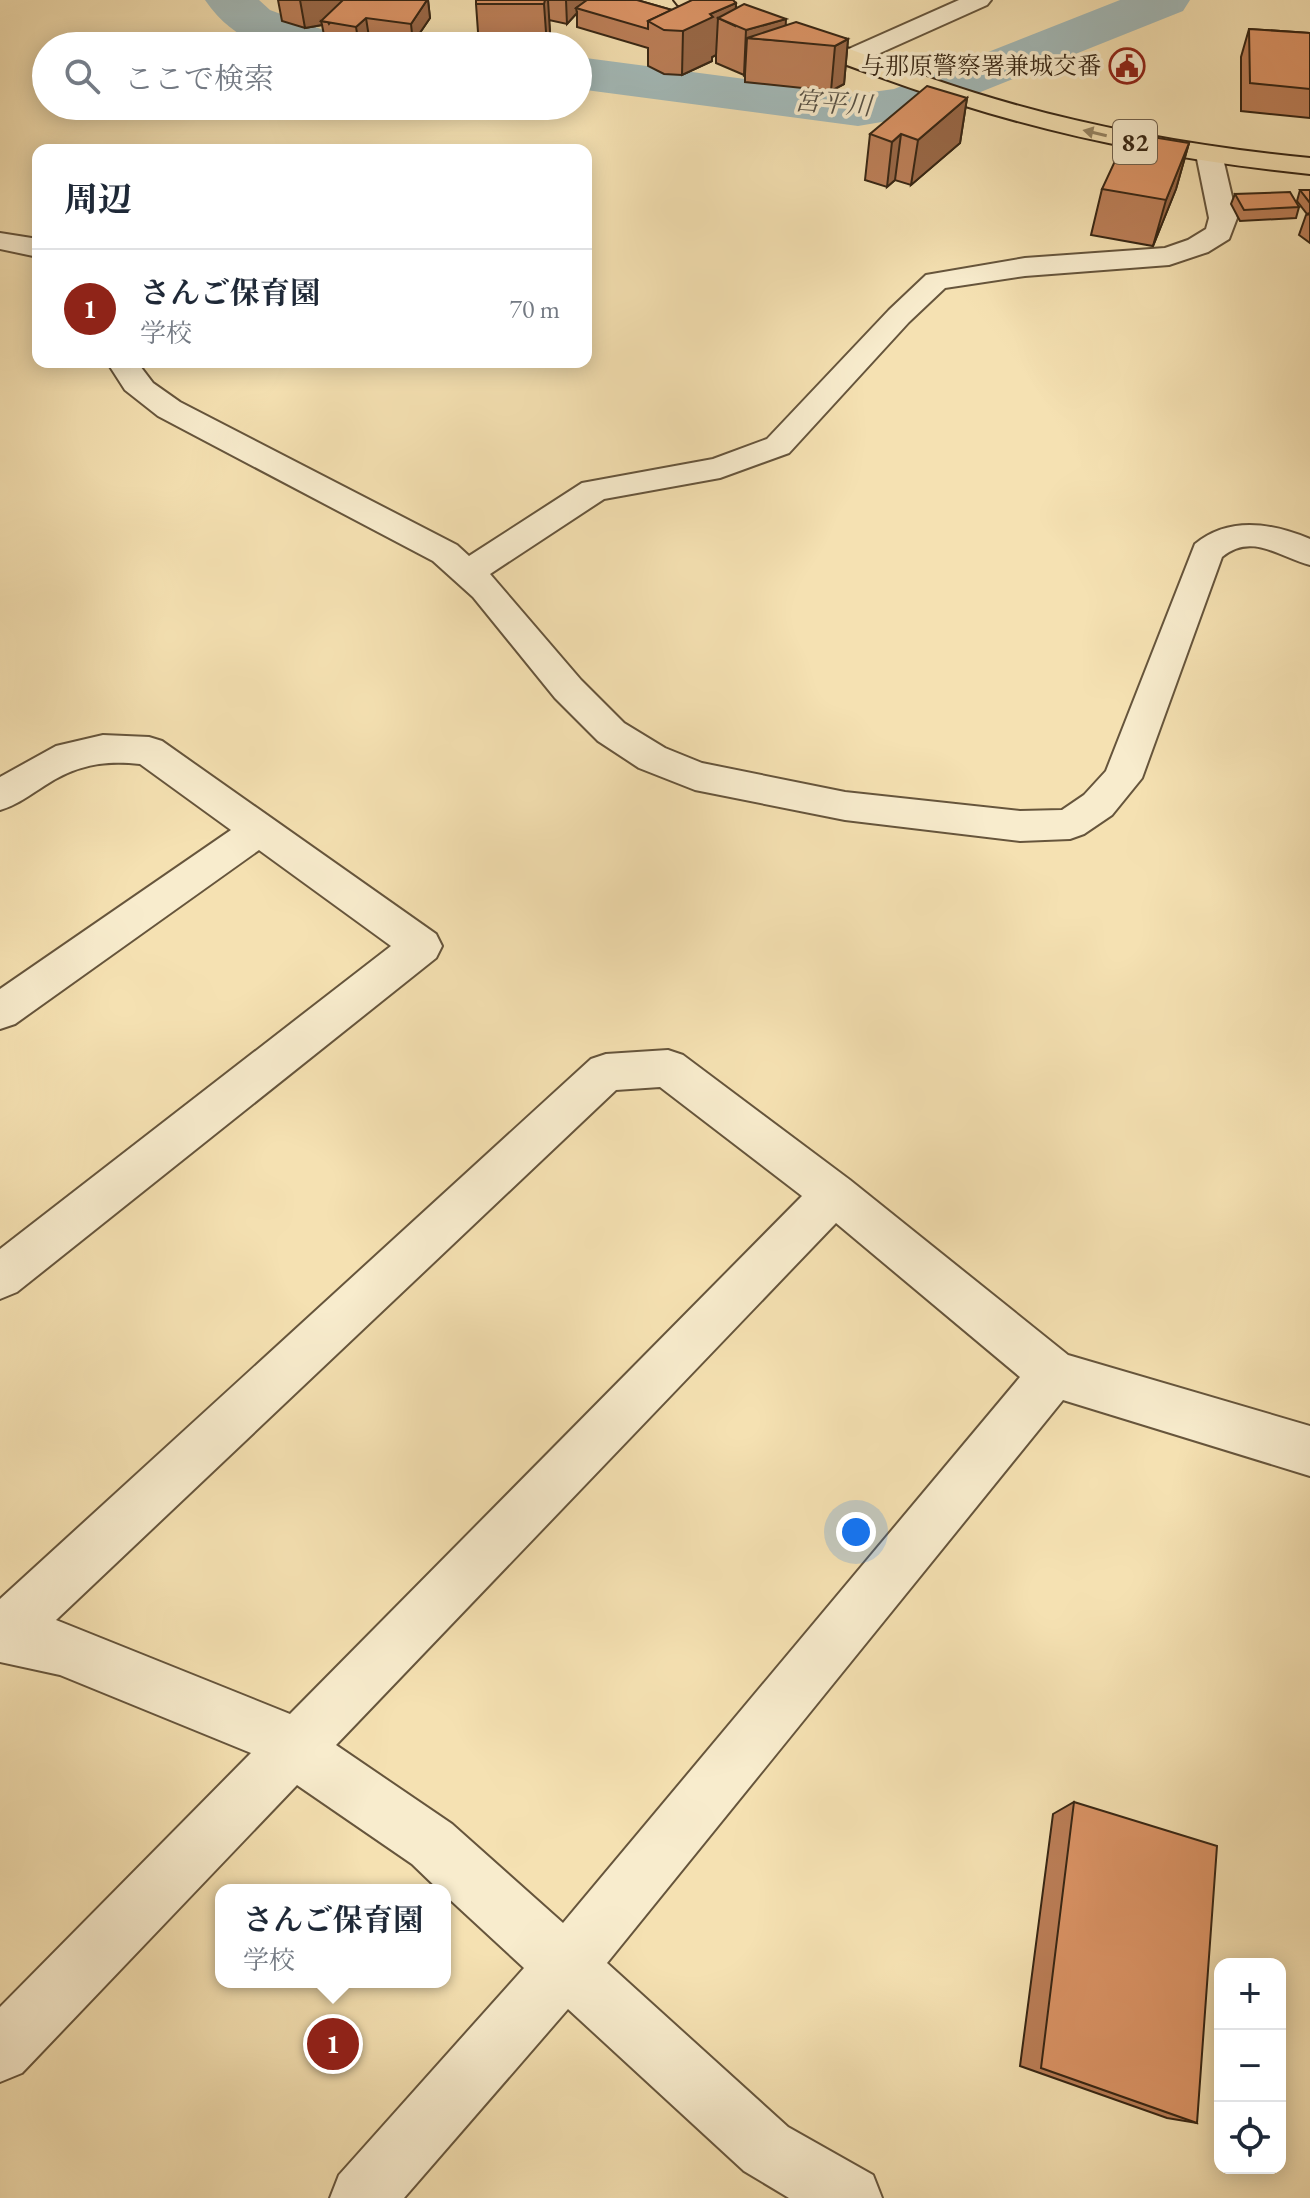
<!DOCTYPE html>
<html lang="ja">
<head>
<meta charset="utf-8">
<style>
	:root { --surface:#fff; --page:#f2f2f3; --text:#1f2937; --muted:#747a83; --line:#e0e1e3; --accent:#8f2418 }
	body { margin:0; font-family:"EB Garamond","Noto Serif JP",serif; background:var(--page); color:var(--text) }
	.controls { position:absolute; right:24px; bottom:24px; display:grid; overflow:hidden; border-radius:16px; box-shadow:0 4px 20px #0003 }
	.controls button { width:72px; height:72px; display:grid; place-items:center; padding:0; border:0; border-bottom:2px solid var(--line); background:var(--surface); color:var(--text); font:40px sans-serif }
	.you { position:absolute; left:856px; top:1532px; width:28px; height:28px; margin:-20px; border:6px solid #fff; border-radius:50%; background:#1a73e8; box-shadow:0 0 0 12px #1a73e833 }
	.badge { display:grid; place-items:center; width:52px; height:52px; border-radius:50%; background:var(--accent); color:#fff; font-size:26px; font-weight:700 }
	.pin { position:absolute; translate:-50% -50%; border:4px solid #fff; box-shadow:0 2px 8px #0006 }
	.popup { position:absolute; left:215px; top:1884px; width:236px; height:104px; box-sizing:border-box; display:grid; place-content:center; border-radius:16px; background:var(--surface); filter:drop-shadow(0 2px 6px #0005); font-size:26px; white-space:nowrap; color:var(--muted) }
	.popup b { font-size:30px; color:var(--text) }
	.popup::after { content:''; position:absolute; left:50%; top:100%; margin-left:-16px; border:16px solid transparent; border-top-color:var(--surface) }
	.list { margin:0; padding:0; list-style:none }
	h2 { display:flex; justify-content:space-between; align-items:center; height:104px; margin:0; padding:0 32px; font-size:34px }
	h2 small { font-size:26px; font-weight:400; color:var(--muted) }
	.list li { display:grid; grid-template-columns:52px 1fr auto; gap:24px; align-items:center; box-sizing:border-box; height:120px; padding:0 32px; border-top:2px solid var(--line) }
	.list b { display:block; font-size:30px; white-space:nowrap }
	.list p { margin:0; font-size:26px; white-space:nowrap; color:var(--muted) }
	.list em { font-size:26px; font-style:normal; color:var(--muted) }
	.icon { flex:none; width:44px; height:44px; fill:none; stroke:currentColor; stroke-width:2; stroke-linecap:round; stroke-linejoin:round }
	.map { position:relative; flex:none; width:1310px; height:2198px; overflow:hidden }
	.search { position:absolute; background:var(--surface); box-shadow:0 4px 20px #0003; left:32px; top:32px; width:560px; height:88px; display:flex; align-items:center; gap:20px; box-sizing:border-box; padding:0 28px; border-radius:44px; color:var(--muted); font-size:30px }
	.panel { position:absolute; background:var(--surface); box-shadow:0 4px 20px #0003; left:32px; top:144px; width:560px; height:224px; border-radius:16px }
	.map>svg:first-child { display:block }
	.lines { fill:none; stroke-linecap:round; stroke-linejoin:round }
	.river { fill:#a3bab9; fill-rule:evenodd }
	.minor-casing { stroke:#66553c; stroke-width:4 }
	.primary-casing { stroke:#372614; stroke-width:4 }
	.minor { fill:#f8eccd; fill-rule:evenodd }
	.primary { fill:#f5e1b2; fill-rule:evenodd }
	.wall { fill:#bc7f58; stroke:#372614; stroke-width:2 }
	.shaded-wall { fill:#996847; stroke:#372614; stroke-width:2 }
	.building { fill:#db9466; stroke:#372614; stroke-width:2 }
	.oneway { fill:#968463 }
	.labels { text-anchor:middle; stroke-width:7; stroke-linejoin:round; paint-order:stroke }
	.far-poi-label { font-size:24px; fill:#372614; stroke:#f8eccd; text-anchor:end }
	.far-water-label { font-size:26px; font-style:italic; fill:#575246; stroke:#f8eccd }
	.shield { fill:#f8eccd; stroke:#71614c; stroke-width:2 }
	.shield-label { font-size:26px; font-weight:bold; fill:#372614 }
</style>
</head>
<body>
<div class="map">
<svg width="1310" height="2198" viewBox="0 0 1310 2198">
	<rect width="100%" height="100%" fill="#f5e1b2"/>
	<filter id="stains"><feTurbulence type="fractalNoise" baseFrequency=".0025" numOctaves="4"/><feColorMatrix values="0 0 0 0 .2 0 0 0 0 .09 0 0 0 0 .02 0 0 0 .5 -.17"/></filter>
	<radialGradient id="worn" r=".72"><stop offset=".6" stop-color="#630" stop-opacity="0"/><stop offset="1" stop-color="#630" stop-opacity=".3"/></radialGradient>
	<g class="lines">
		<g class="river">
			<path d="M 205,0 L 259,0 L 270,10 L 337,35 L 345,46 C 285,46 244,56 205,0 Z"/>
			<polygon points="1120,0 1190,0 1183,11 923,115 858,126 578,89 578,57 858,94 894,89"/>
		</g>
		<defs>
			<g id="minor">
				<polygon points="959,0 991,0 987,5 860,62 842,62 839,57 842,52"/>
				<path d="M 1209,146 L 1218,148 L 1222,154 L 1237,218 L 1229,239 L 1208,252 L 1169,265 L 1025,276 L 945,288 L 909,322 L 789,453 L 720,478 L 604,499 L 490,574 L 581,680 L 624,723 L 665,748 L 702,763 L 845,792 L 1020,811 L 1062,810 L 1084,795 L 1106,771 L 1195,544 C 1229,516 1272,523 1310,539 L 1310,565 C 1279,557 1252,532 1222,557 L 1142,778 L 1112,815 L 1084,834 L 1070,839 L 1020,841 L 845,820 L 695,790 L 639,768 L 598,741 L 555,698 L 473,597 L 433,561 L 158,416 L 125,390 L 107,362 L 137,362 L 153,383 L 180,402 L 457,545 L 469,556 L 582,483 L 713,459 L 767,439 L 889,310 L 926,275 L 1025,258 L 1165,248 L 1188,240 L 1206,229 L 1209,218 L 1196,154 L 1200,148 Z"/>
				<polygon points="0,233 38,239 38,257 0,249"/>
				<path d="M 103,735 L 149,737 L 162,741 L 436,934 L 442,946 L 436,958 L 17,1292 L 0,1299 L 0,1249 L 391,946 L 259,850 L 15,1024 L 0,1029 L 0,989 L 231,830 L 140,764 C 103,760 76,765 44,786 C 30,795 17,805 0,810 L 0,777 L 56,746 Z"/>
				<path d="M 668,1050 L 683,1055 L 850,1180 L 1068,1355 L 1310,1426 L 1310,1476 L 1063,1400 L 607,1963 L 788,2127 L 873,2175 L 882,2198 L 789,2198 L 744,2171 L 568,2009 L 404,2198 L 330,2198 L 339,2175 L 524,1968 L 445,1895 L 445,1890 L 439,1890 L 412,1864 L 297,1785 L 22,2073 L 0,2082 L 0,2007 L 251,1753 L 60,1675 L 0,1662 L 0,1599 L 591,1059 L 606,1054 ZM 660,1087 L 802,1196 L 290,1714 L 56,1620 L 616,1090 ZM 836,1223 L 1020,1377 L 563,1923 L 452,1824 L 336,1745 Z"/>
			</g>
			<path id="primary" d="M 674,0 L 710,0 C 800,28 886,65 975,93 C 1084,127 1196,147 1310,158 L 1310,174 C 1191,162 1073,140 959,104 C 864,74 772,35 678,5 Z"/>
		</defs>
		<use href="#minor" class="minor-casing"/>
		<use href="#primary" class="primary-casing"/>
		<use href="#minor" class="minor"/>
		<use href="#primary" class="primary"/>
	</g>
	<g class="wall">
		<polygon points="278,0 428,0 430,18 413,43 369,37 360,46 356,46 325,40 322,25 305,28 282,21"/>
		<polygon points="476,0 637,0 672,10 736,3 736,8 786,25 848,39 844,84 831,91 745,82 745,74 744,75 716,63 716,55 712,57 712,61 682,75 664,74 648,66 648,48 577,27 577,13 567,24 549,20 550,32 547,46 479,46 476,4"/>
		<polygon points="1249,29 1310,33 1310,118 1241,111 1241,57"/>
		<polygon points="967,98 960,143 911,185 895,180 887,187 865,180 870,134"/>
		<polygon points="1189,143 1176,189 1153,246 1091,235 1102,189"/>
		<polygon points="1300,190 1310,190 1310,213 1307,214 1297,201"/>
		<polygon points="1235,194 1299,207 1296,218 1240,221 1231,204"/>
		<polygon points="1310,214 1310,243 1299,235 1306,215"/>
		<polygon points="1074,1802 1197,2123 1167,2118 1020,2066 1053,1814"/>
	</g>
	<g class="shaded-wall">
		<polygon points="300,0 348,0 329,24 328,22 321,21 322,25 305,28"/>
		<polygon points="427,0 428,0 430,18 413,43 411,24"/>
		<polygon points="538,0 548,0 550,32 547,46 544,4"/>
		<polygon points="566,0 588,0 576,8 577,13 567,24"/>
		<polygon points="736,3 735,26 718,18 716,55 712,57 712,61 682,75 683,31 710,14"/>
		<polygon points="366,18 369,37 359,46 356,27"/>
		<polygon points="786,19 785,41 747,38 745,74 744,75 746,30"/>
		<polygon points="848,39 844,84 831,91 835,46"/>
		<polygon points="967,98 960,143 911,185 918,140"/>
		<polygon points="901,134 895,180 887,187 892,142"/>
		<polygon points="1189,143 1176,189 1153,246 1166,200"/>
	</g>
	<g class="building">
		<polygon points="343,0 427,0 411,24 366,18 356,27 321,21"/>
		<polygon points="476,0 545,0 544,4 476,4"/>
		<polygon points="587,0 637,0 672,10 648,21 648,29 576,8"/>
		<polygon points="692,0 733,0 736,3 710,14 713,17 683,31 664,30 648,21"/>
		<polygon points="744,4 786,19 746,30 718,18"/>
		<polygon points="796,22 848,39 835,46 747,38"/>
		<polygon points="1249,29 1310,33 1310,89 1250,83"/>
		<polygon points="927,86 967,98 918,140 901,134 892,142 870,134"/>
		<polygon points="1128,133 1189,143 1166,200 1102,189"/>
		<polygon points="1300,190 1310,190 1310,203"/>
		<polygon points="1290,192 1299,207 1244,210 1235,194"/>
		<polygon points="1074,1802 1217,1846 1197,2123 1041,2068"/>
	</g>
	<defs><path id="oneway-solid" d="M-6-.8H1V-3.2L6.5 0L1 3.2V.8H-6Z" transform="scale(2)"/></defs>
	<use class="oneway" href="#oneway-solid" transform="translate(1095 133) rotate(-167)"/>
	<defs>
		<symbol id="civic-ring" viewBox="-11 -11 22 22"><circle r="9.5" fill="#f8eccd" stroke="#8f2418" stroke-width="1.5"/><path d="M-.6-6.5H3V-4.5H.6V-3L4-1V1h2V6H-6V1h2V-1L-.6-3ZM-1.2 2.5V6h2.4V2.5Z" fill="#8f2418"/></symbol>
	</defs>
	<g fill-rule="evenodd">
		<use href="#civic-ring" x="1107" y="46" width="40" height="40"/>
	</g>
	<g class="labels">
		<g class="far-poi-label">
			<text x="1101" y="74">与那原警察署兼城交番</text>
		</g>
		<g class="far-water-label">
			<text transform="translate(833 103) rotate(4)" y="9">宮平川</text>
		</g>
		<rect class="shield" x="1113" y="120" width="44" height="44" rx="6"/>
		<g class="shield-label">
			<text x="1135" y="151">82</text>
		</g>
	</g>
	<rect width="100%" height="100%" filter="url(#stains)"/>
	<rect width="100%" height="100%" fill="url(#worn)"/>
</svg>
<div class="controls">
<button>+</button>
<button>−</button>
<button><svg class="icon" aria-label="locate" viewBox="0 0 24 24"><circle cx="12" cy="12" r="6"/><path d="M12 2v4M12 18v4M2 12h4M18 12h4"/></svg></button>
</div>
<div class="you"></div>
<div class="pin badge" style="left:333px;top:2044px">1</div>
<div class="popup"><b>さんご保育園</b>学校</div>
<div class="search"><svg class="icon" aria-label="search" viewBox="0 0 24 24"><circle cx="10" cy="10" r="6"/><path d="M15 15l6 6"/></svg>ここで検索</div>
<section class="panel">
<h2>周辺<small></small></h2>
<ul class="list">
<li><span class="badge">1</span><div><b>さんご保育園</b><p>学校</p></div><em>70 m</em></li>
</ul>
</section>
</div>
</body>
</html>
